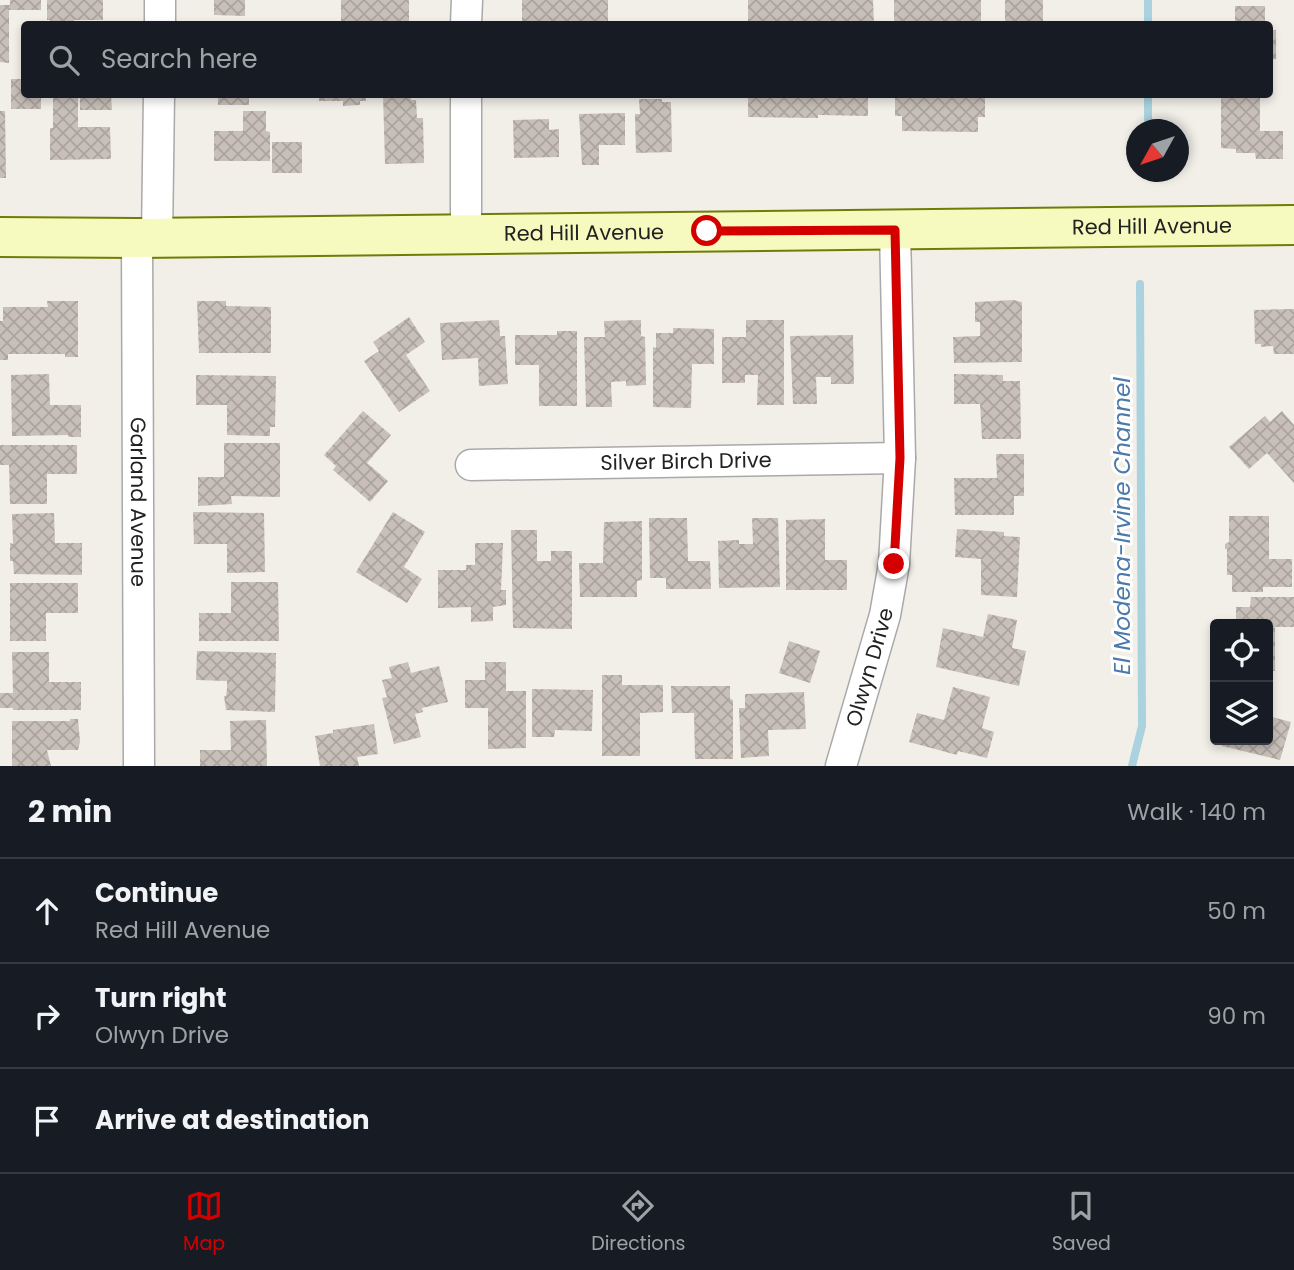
<!DOCTYPE html>
<html lang="en">
<head>
<meta charset="utf-8">
<style>
	:root { --surface:#171b24; --page:#242831; --text:#f1f3f6; --muted:#9ea1a6; --line:#363941; --accent:#d40000 }
	body { margin:0; font-family:Poppins,sans-serif; background:var(--page); color:var(--text) }
	.controls { position:absolute; right:21px; bottom:21px; display:grid; overflow:hidden; border-radius:7px; box-shadow:0 4px 10px #0003 }
	.controls button { width:63px; height:63px; display:grid; place-items:center; padding:0; border:0; border-bottom:2px solid var(--line); background:var(--surface); color:var(--text); font:35px sans-serif }
	.compass { position:absolute; left:1126px; top:119px; width:63px; height:63px; border-radius:50%; background:var(--surface); box-shadow:0 4px 10px #0003; rotate:230deg }
	.stop { position:absolute; width:21px; height:21px; margin:-16px; border:5px solid #d40000; border-radius:50%; background:#fff }
	.stop.end { background:#d40000; border-color:#fff; box-shadow:0 2px 7px #0008 }
	.list { margin:0; padding:0; list-style:none }
	h2 { display:flex; justify-content:space-between; align-items:center; height:91px; margin:0; padding:0 28px; font-size:30px }
	h2 small { font-size:23px; font-weight:400; color:var(--muted) }
	.list li { display:grid; grid-template-columns:46px 1fr auto; gap:21px; align-items:center; box-sizing:border-box; height:105px; padding:0 28px; border-top:2px solid var(--line) }
	.list b { display:block; font-size:26px; white-space:nowrap }
	.list p { margin:0; font-size:23px; white-space:nowrap; color:var(--muted) }
	.list em { font-size:23px; font-style:normal; color:var(--muted) }
	.icon { flex:none; width:38px; height:38px; fill:none; stroke:currentColor; stroke-width:2; stroke-linecap:round; stroke-linejoin:round }
	.map { position:relative; flex:none; width:1294px; height:766px; overflow:hidden }
	.search { position:absolute; background:var(--surface); box-shadow:0 4px 10px #0003; left:21px; right:21px; top:21px; height:77px; display:flex; align-items:center; gap:18px; box-sizing:border-box; padding:0 24px; border-radius:7px; color:var(--muted); font-size:26px }
	.sheet { height:406px; background:var(--surface) }
	nav { display:flex; justify-content:space-around; align-items:center; box-sizing:border-box; height:98px; border-top:2px solid var(--line); background:var(--surface); font-size:19px; color:var(--muted) }
	nav a { display:grid; justify-items:center; gap:4px }
	nav .on { color:var(--accent) }
	.map>svg:first-child { display:block }
	.lines { fill:none; stroke-linecap:round; stroke-linejoin:round }
	.stream { stroke:#aad3df; stroke-width:8 }
	.building { fill:url(#building-cross-hatch) }
	.minor-casing { stroke:#a9a9a9; stroke-width:33 }
	.secondary-casing { stroke:#707d05; stroke-width:42 }
	.minor { stroke:#fff; stroke-width:30 }
	.secondary { stroke:#f7fabf; stroke-width:38 }
	.route { stroke:#d40000; stroke-width:9 }
	.labels { text-anchor:middle; stroke-width:6; stroke-linejoin:round; paint-order:stroke }
	.street-label { font-size:21px; fill:#222; stroke:#fff }
	.water-label { font-size:23px; font-style:italic; fill:#4a7aab; stroke:#fff }
</style>
</head>
<body>
<div class="map">
<svg width="1294" height="766" viewBox="0 0 1294 766">
	<defs>
		<pattern id="building-cross-hatch" width="8" height="8" patternUnits="userSpaceOnUse" patternTransform="scale(1.75)"><rect width="8" height="8" fill="#c7bfb8"/><path d="M0 0l8 8M0 8l8-8" fill="none" stroke="#aba49e"/></pattern>
	</defs>
	<rect width="100%" height="100%" fill="#f2efe9"/>
	<g class="lines">
		<g class="stream">
			<polyline points="1148,24 1148,0"/>
			<polyline points="1148,130 1148,94"/>
			<polyline points="1132,766 1142,726 1140,284"/>
		</g>
	</g>
	<g class="building">
		<polygon points="10,0 41,0 41,10 9,10 9,63 0,62 0,5 10,5"/>
		<polygon points="47,0 103,0 103,20 74,20 74,24 50,24 50,20 47,20"/>
		<polygon points="214,0 245,0 245,16 214,15"/>
		<polygon points="341,0 409,0 409,24 379,24 379,21 341,21"/>
		<polygon points="522,0 608,0 608,22 522,24"/>
		<polygon points="748,0 873,0 874,24 748,24"/>
		<rect x="894" y="0" width="87" height="24"/>
		<rect x="1005" y="0" width="38" height="24"/>
		<rect x="1235" y="6" width="30" height="18"/>
		<polygon points="1270,30 1276,30 1276,59 1270,60"/>
		<polygon points="11,79 24,79 24,94 41,94 41,109 11,109"/>
		<polygon points="53,94 78,94 78,127 110,127 111,159 50,160 50,128 53,128"/>
		<polygon points="80,94 111,94 112,110 80,110"/>
		<rect x="218" y="94" width="31" height="11"/>
		<polygon points="319,94 365,94 366,101 360,101 360,105 343,106 343,101 319,101"/>
		<polygon points="383,94 411,94 411,100 416,100 417,118 423,118 424,163 385,164"/>
		<polygon points="728,94 868,94 868,116 818,115 818,118 748,117 748,97 728,97"/>
		<polygon points="895,94 985,94 985,117 978,117 978,132 902,131 902,116 895,116"/>
		<polygon points="1221,94 1260,94 1260,131 1283,131 1283,159 1256,159 1255,153 1236,153 1236,149 1221,148"/>
		<polygon points="639,99 662,99 662,102 671,102 672,152 636,153 635,114 640,114"/>
		<polygon points="0,111 5,111 6,178 0,178"/>
		<polygon points="243,111 266,111 266,131 270,132 270,161 214,161 214,131 243,131"/>
		<polygon points="625,113 625,145 599,145 599,165 582,165 579,114"/>
		<polygon points="549,119 549,130 559,129 559,157 514,158 513,120"/>
		<rect x="272" y="142" width="30" height="31"/>
		<polygon points="1013,300 1022,302 1022,362 954,363 953,337 980,336 980,322 975,322 975,302"/>
		<polygon points="47,301 78,301 78,357 65,357 65,354 8,354 8,360 0,360 0,321 3,321 3,307 48,307"/>
		<polygon points="197,301 226,301 226,306 271,307 271,353 199,353"/>
		<polygon points="1294,309 1294,354 1274,354 1273,346 1261,347 1261,344 1255,344 1254,310"/>
		<polygon points="409,317 425,342 406,355 430,391 399,412 364,361 379,351 373,342"/>
		<polygon points="499,320 500,336 505,336 508,384 479,386 478,358 442,360 440,323"/>
		<polygon points="641,320 641,336 645,337 646,385 626,386 626,381 611,382 612,407 586,407 584,337 605,337 604,321"/>
		<polygon points="746,320 784,320 784,405 757,405 758,375 745,375 745,383 722,383 722,337 746,337"/>
		<polygon points="673,328 714,329 714,364 692,364 691,408 653,407 653,347 656,348 656,333 673,333"/>
		<polygon points="557,331 577,331 577,406 539,406 539,365 515,365 515,335 557,335"/>
		<polygon points="853,335 854,384 831,384 831,377 816,377 817,404 793,404 790,336"/>
		<polygon points="49,374 50,405 81,405 81,437 69,437 68,435 12,436 11,375"/>
		<polygon points="954,374 1003,375 1003,381 1020,381 1021,439 982,439 980,404 954,404"/>
		<polygon points="196,375 276,376 275,427 270,427 270,436 227,435 227,405 196,405"/>
		<polygon points="363,411 391,435 367,463 388,481 370,502 333,470 336,466 324,455"/>
		<polygon points="1282,411 1294,425 1294,483 1267,453 1249,469 1229,447 1265,416 1270,422"/>
		<polygon points="224,443 280,443 280,497 231,496 232,504 198,506 198,477 224,477"/>
		<polygon points="0,445 77,445 77,474 47,474 47,504 10,504 9,465 0,465"/>
		<polygon points="996,454 1024,454 1024,496 1014,496 1014,515 955,515 954,478 997,478"/>
		<polygon points="193,512 264,513 265,572 227,573 227,544 194,544"/>
		<polygon points="393,512 425,532 404,567 422,579 407,603 356,572"/>
		<polygon points="54,513 55,543 82,543 82,575 14,574 13,561 10,561 10,543 13,544 12,514"/>
		<polygon points="1229,516 1269,516 1269,559 1292,559 1292,587 1263,587 1263,592 1232,592 1232,575 1227,575 1227,549 1225,549 1225,544 1229,542"/>
		<polygon points="649,518 687,518 688,561 710,561 711,589 666,589 666,578 650,578"/>
		<polygon points="752,518 778,518 780,587 719,588 718,541 739,540 739,544 753,544"/>
		<polygon points="825,519 825,560 847,560 847,590 786,590 786,520"/>
		<polygon points="642,521 642,580 637,581 637,597 580,597 579,563 603,563 604,522"/>
		<polygon points="957,529 1004,532 1004,536 1020,537 1017,597 981,595 981,559 955,557"/>
		<polygon points="511,530 537,530 537,561 551,561 551,551 572,551 572,629 513,628"/>
		<polygon points="475,543 503,543 501,590 506,590 506,605 493,607 493,621 471,622 471,607 438,608 438,570 466,570 466,565 475,565"/>
		<polygon points="231,582 278,582 279,641 199,641 199,613 231,613"/>
		<polygon points="10,583 78,583 78,613 46,613 46,641 10,641"/>
		<polygon points="1251,597 1294,597 1294,627 1275,627 1275,671 1268,671 1268,624 1236,624 1236,607 1250,607"/>
		<polygon points="988,614 1017,620 1012,648 1026,651 1019,686 936,667 943,628 983,637"/>
		<polygon points="789,641 820,651 810,683 779,673"/>
		<polygon points="197,651 276,653 275,712 226,710 224,696 226,696 227,689 227,681 196,680"/>
		<polygon points="12,652 49,652 49,682 81,682 81,710 13,710 13,708 0,708 0,693 13,693"/>
		<polygon points="408,662 411,673 439,666 448,702 422,708 423,712 415,714 421,737 394,744 382,698 387,697 382,680 392,678 389,667"/>
		<polygon points="485,662 506,662 506,691 526,691 526,748 488,749 488,708 465,708 465,680 485,680"/>
		<polygon points="602,675 622,675 622,685 663,685 663,712 640,713 640,756 602,756"/>
		<polygon points="671,686 730,686 730,699 733,700 733,759 695,759 694,713 672,713"/>
		<polygon points="953,687 990,697 982,728 994,732 987,758 958,751 957,755 909,742 917,713 944,720"/>
		<polygon points="532,689 593,690 592,731 555,730 554,737 532,737"/>
		<polygon points="804,692 806,729 768,730 769,756 741,758 739,708 745,708 745,694"/>
		<polygon points="1268,716 1291,722 1280,760 1222,746 1224,740 1268,740"/>
		<polygon points="70,719 78,719 80,742 78,750 47,750 51,766 12,766 12,721 70,721"/>
		<polygon points="266,720 267,766 200,766 200,750 231,750 230,721"/>
		<polygon points="374,724 378,754 357,757 359,766 320,766 315,736 333,733 333,730"/>
	</g>
	<g class="lines">
		<defs>
			<g id="minor">
				<polyline points="160,24 160,0"/>
				<polyline points="466,24 467,0"/>
				<polyline points="466,94 466,233"/>
				<path id="s1" d="M 137,238 L 139,766"/>
				<polyline points="157,238 159,94"/>
				<path id="s2" d="M 471,465 L 900,458"/>
				<path id="s3" d="M 841,766 L 885,615 L 894,564 L 900,458 L 895,230"/>
			</g>
			<g id="secondary">
				<path id="s4" d="M 0,237 L 137,238 L 1294,225"/>
			</g>
		</defs>
		<use href="#minor" class="minor-casing"/>
		<use href="#secondary" class="secondary-casing"/>
		<use href="#minor" class="minor"/>
		<use href="#secondary" class="secondary"/>
	</g>
	<g class="lines">
		<polyline class="route" points="707,231 895,230 900,458 894,564"/>
	</g>
	<g class="labels">
		<g class="street-label">
			<text dy="7" stroke="none"><textPath href="#s4" startOffset="1152">Red Hill Avenue</textPath></text>
			<text dy="7" stroke="none"><textPath href="#s4" startOffset="584">Red Hill Avenue</textPath></text>
			<text dy="7" stroke="none"><textPath href="#s2" startOffset="215">Silver Birch Drive</textPath></text>
			<text dy="7" stroke="none"><textPath href="#s1" startOffset="264">Garland Avenue</textPath></text>
			<text dy="7" stroke="none"><textPath href="#s3" startOffset="103">Olwyn Drive</textPath></text>
		</g>
		<g class="water-label">
			<text transform="translate(1122 526) rotate(-90)" y="8">El Modena-Irvine Channel</text>
		</g>
	</g>
</svg>
<div class="controls">
<button><svg class="icon" aria-label="locate" viewBox="0 0 24 24"><circle cx="12" cy="12" r="6"/><path d="M12 2v4M12 18v4M2 12h4M18 12h4"/></svg></button>
<button><svg class="icon" aria-label="layers" viewBox="0 0 24 24"><path d="M12 4l9 5-9 5-9-5zM3 14l9 5 9-5"/></svg></button>
</div>
<svg class="compass" viewBox="-18 -18 36 36"><path d="M0-13l5 13h-10z" fill="#e53935"/><path d="M0 13l5-13h-10z" fill="#9ea1a6"/></svg>
<div class="stop" style="left:707px;top:231px"></div>
<div class="stop end" style="left:894px;top:564px"></div>
<div class="search"><svg class="icon" aria-label="search" viewBox="0 0 24 24"><circle cx="10" cy="10" r="6"/><path d="M15 15l6 6"/></svg>Search here</div>
</div>
<section class="sheet">
<h2>2 min<small>Walk · 140 m</small></h2>
<ul class="list">
<li><svg class="icon" aria-label="ahead" viewBox="0 0 24 24"><path d="M12 20V5M6 11l6-6 6 6"/></svg><div><b>Continue</b><p>Red Hill Avenue</p></div><em>50 m</em></li>
<li><svg class="icon" aria-label="right" viewBox="0 0 24 24"><path d="M7 20v-9h11M14 6l5 5-5 5"/></svg><div><b>Turn right</b><p>Olwyn Drive</p></div><em>90 m</em></li>
<li><svg class="icon" aria-label="arrive" viewBox="0 0 24 24"><path d="M6 21V4h12l-3 4 3 4H6"/></svg><div><b>Arrive at destination</b></div></li>
</ul>
</section>
<nav>
<a class="on"><svg class="icon" aria-label="map" viewBox="0 0 24 24"><path d="M3 6l6-2 6 2 6-2v14l-6 2-6-2-6 2zM9 4v14M15 6v14"/></svg>Map</a>
<a><svg class="icon" aria-label="directions" viewBox="0 0 24 24"><path d="M12 3l9 9-9 9-9-9zM9 14v-3h6M13 9l2 2-2 2"/></svg>Directions</a>
<a><svg class="icon" aria-label="saved" viewBox="0 0 24 24"><path d="M7 4h10v16l-5-4-5 4z"/></svg>Saved</a>
</nav>
</body>
</html>
